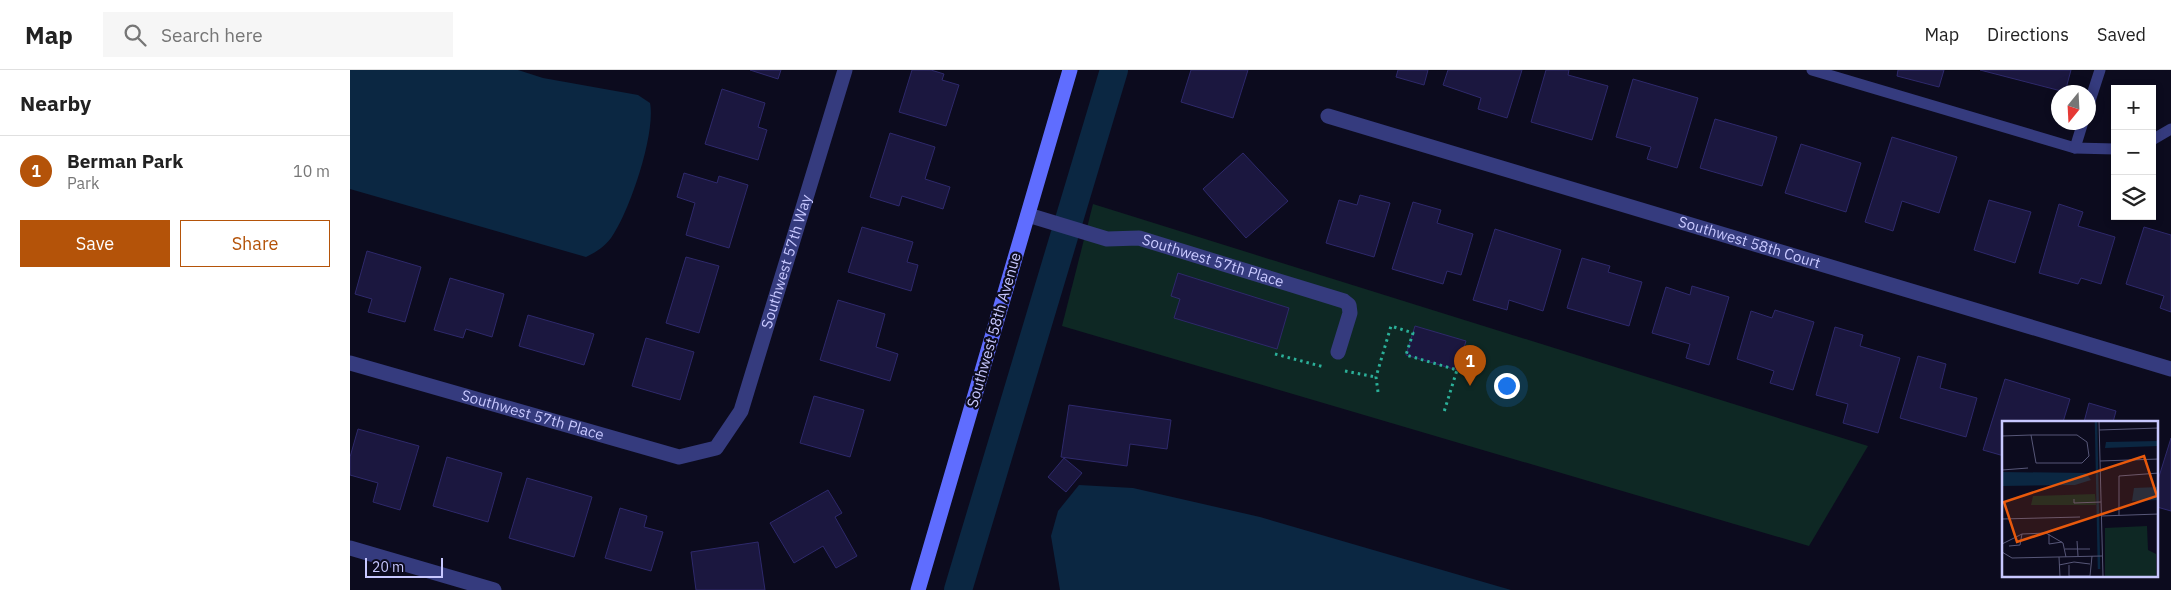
<!DOCTYPE html>
<html lang="en">
<head>
<meta charset="utf-8">
<style>
	:root { --surface:#fff; --page:#f6f6f6; --text:#222; --muted:#767676; --line:#e0e0e0; --accent:#b45309 }
	body { margin:0; font-family:"IBM Plex Sans",sans-serif; background:var(--page); color:var(--text) }
	.controls { position:absolute; right:15px; top:15px; display:grid; overflow:hidden; border-radius:0px; box-shadow:0 2px 8px #0003 }
	.controls button { width:45px; height:45px; display:grid; place-items:center; padding:0; border:0; border-bottom:1px solid var(--line); background:var(--surface); color:var(--text); font:25px sans-serif }
	.compass { position:absolute; left:1701px; top:15px; width:45px; height:45px; border-radius:50%; background:var(--surface); box-shadow:0 2px 8px #0003; rotate:198deg }
	.scale { position:absolute; left:15px; bottom:12px; width:78px; box-sizing:border-box; padding-left:5px; border:2px solid #c8c8ff; border-top:0; font-size:14px; line-height:18px; white-space:nowrap; color:#c8c8ff; -webkit-text-stroke:4px #0c0b1e; paint-order:stroke }
	.you { position:absolute; left:1156px; top:315px; width:18px; height:18px; margin:-12px; border:4px solid #fff; border-radius:50%; background:#1a73e8; box-shadow:0 0 0 8px #1a73e833 }
	.badge { display:grid; place-items:center; width:32px; height:32px; border-radius:50%; background:var(--accent); color:#fff; font-size:16px; font-weight:700 }
	.pin { position:absolute; translate:-50% -41px; filter:drop-shadow(0 1px 2px #0008) }
	.pin::after { content:''; position:absolute; top:26px; width:18px; height:15px; background:inherit; clip-path:polygon(0 0,100% 0,50% 100%) }
	.list { margin:0; padding:0; list-style:none }
	h2 { display:flex; justify-content:space-between; align-items:center; height:65px; margin:0; padding:0 20px; font-size:21px }
	h2 small { font-size:16px; font-weight:400; color:var(--muted) }
	.list li { display:grid; grid-template-columns:32px 1fr auto; gap:15px; align-items:center; box-sizing:border-box; height:70px; padding:0 20px; border-top:1px solid var(--line) }
	.list b { display:block; font-size:19px; white-space:nowrap }
	.list p { margin:0; font-size:16px; white-space:nowrap; color:var(--muted) }
	.list em { font-size:16px; font-style:normal; color:var(--muted) }
	.actions { display:flex; gap:10px; padding:15px 20px }
	.actions a { flex:1; padding:11px 0; border:1px solid var(--accent); border-radius:0px; text-align:center; font-size:18px; color:var(--accent) }
	.actions .main { background:var(--accent); color:#fff }
	.icon { flex:none; width:28px; height:28px; fill:none; stroke:currentColor; stroke-width:2; stroke-linecap:round; stroke-linejoin:round }
	.map { position:relative; flex:none; width:1821px; height:520px; overflow:hidden }
	header { display:flex; align-items:center; gap:30px; box-sizing:border-box; height:70px; padding:0 25px; background:var(--surface); border-bottom:1px solid var(--line) }
	header strong { font-size:24px }
	nav { display:flex; gap:28px; margin-inline-start:auto; font-size:18px }
	.search { width:350px; height:45px; background:var(--page); display:flex; align-items:center; gap:12px; box-sizing:border-box; padding:0 18px; border-radius:0px; color:var(--muted); font-size:19px }
	main { display:flex }
	aside { flex:1; background:var(--surface) }
	.map>svg:first-child { display:block }
	.green { fill:#0e2824 }
	.water { fill:#0b2742 }
	.lines { fill:none; stroke-linecap:round; stroke-linejoin:round }
	.canal { stroke:#0b2742; stroke-width:28 }
	.building { fill:#1b173f; stroke:#2e296b }
	.path { stroke:#2bb099; stroke-width:3; stroke-dasharray:2.5 4; stroke-linecap:butt }
	.lane { stroke:#353b7e; stroke-width:11 }
	.street { stroke:#353b7e; stroke-width:15 }
	.secondary { stroke:#5f6dff; stroke-width:15 }
	.labels { text-anchor:middle; stroke-width:4.5; stroke-linejoin:round; paint-order:stroke }
	.street-label { font-size:15px; fill:#c8c8ff; stroke:#0c0b1e }
	.inset-river { fill:none; stroke:#0b2742; stroke-width:2.5 }
	.inset-road { fill:none; stroke:#575778; stroke-width:1 }
	.view { fill:#e8590c; fill-opacity:0.15; stroke:#e8590c; stroke-width:2.5 }
	.inset-edge { fill:none; stroke:#c8c8ff; stroke-width:2.5 }
</style>
</head>
<body>
<header>
<strong>Map</strong>
<div class="search"><svg class="icon" aria-label="search" viewBox="0 0 24 24"><circle cx="10" cy="10" r="6"/><path d="M15 15l6 6"/></svg>Search here</div>
<nav><a>Map</a><a>Directions</a><a>Saved</a></nav>
</header>
<main>
<aside>
<h2>Nearby<small></small></h2>
<ul class="list">
<li><span class="badge">1</span><div><b>Berman Park</b><p>Park</p></div><em>10 m</em></li>
</ul>
<div class="actions"><a class="main">Save</a><a>Share</a></div>
</aside>
<div class="map">
<svg width="1821" height="520" viewBox="0 0 1821 520">
	<rect width="100%" height="100%" fill="#0c0b1e"/>
	<polygon class="green" points="743,134 1518,376 1459,476 712,256"/>
	<g class="water">
		<path d="M 0,0 L 168,0 L 193,8 L 288,25 L 300,33 C 306,64 279,143 261,168 C 254,177 246,182 236,187 L 0,119 Z"/>
		<polygon points="729,415 783,418 910,447 1161,520 710,520 701,466 708,441"/>
	</g>
	<g class="lines">
		<polyline class="canal" points="608,520 764,0"/>
	</g>
	<g class="building">
		<polygon points="400,0 431,0 428,9"/>
		<polygon points="562,0 581,0 594,4 592,10 609,15 596,56 549,42"/>
		<polygon points="841,0 898,0 883,48 831,32"/>
		<polygon points="1048,0 1078,0 1074,15 1046,7"/>
		<polygon points="1098,0 1172,0 1157,48 1128,39 1131,28 1093,15"/>
		<polygon points="1196,0 1219,0 1218,5 1258,16 1242,70 1181,52"/>
		<polygon points="1548,0 1594,0 1589,17 1547,6"/>
		<polygon points="1630,0 1721,0 1715,22"/>
		<polygon points="1283,9 1348,28 1327,98 1297,89 1301,77 1266,67"/>
		<polygon points="372,19 415,33 408,57 417,60 408,90 355,74"/>
		<polygon points="1365,49 1427,67 1412,116 1350,98"/>
		<polygon points="540,63 585,77 575,109 600,117 593,139 552,126 549,136 520,127"/>
		<polygon points="1542,67 1607,87 1589,143 1552,131 1543,161 1515,152"/>
		<polygon points="1451,74 1511,93 1496,142 1435,123"/>
		<polygon points="893,83 938,131 896,168 853,119"/>
		<polygon points="334,103 367,113 369,106 398,115 379,178 336,165 345,133 327,127"/>
		<polygon points="1010,125 1040,133 1024,187 976,173 989,130 1007,135"/>
		<polygon points="1639,130 1681,142 1665,193 1624,180"/>
		<polygon points="1063,132 1091,140 1087,153 1123,164 1111,205 1097,201 1093,214 1042,199"/>
		<polygon points="1709,134 1733,142 1728,156 1765,167 1751,214 1731,208 1728,214 1689,203"/>
		<polygon points="512,157 563,172 557,192 568,195 561,221 498,202"/>
		<polygon points="1794,157 1821,165 1821,242 1810,238 1814,226 1776,214"/>
		<polygon points="1145,159 1211,180 1193,241 1159,230 1157,240 1123,230"/>
		<polygon points="17,181 71,197 55,252 18,242 22,229 5,224"/>
		<polygon points="336,187 369,196 349,263 316,253"/>
		<polygon points="1232,188 1260,196 1258,202 1292,212 1279,256 1217,238"/>
		<polygon points="828,203 939,238 927,279 824,248 830,229 821,226"/>
		<polygon points="100,208 154,224 142,267 116,259 113,268 84,260"/>
		<polygon points="1342,216 1379,227 1359,295 1336,288 1340,274 1302,263 1316,217 1340,225"/>
		<polygon points="488,230 535,244 526,277 548,284 540,311 470,290"/>
		<polygon points="1425,240 1464,252 1443,320 1420,313 1424,301 1387,289 1401,241 1422,248"/>
		<polygon points="178,245 244,264 234,295 169,276"/>
		<polygon points="1065,256 1116,271 1107,300 1056,285"/>
		<polygon points="1485,257 1513,265 1510,276 1550,288 1528,363 1493,353 1498,334 1466,325"/>
		<polygon points="296,268 344,282 330,330 282,316"/>
		<polygon points="1568,286 1596,294 1590,318 1627,328 1616,367 1550,348"/>
		<polygon points="1655,309 1720,329 1713,352 1654,352 1654,386 1633,380"/>
		<polygon points="464,326 514,340 500,387 450,373"/>
		<polygon points="1739,333 1766,341 1763,352 1734,352"/>
		<polygon points="719,335 821,350 817,379 780,374 777,396 711,387"/>
		<polygon points="8,359 69,376 50,440 23,432 28,413 0,405 0,387"/>
		<polygon points="1821,368 1821,441 1807,437 1807,413"/>
		<polygon points="97,387 152,403 138,452 83,436"/>
		<polygon points="714,388 732,403 716,422 698,407"/>
		<polygon points="177,408 242,427 224,487 159,468"/>
		<polygon points="478,420 492,443 485,447 507,486 486,498 473,476 444,493 420,453"/>
		<polygon points="270,438 297,446 294,457 313,462 301,501 255,488"/>
		<polygon points="408,472 415,520 346,520 341,482"/>
	</g>
	<g class="lines">
		<g class="path">
			<polyline points="925,284 974,297"/>
			<polyline points="995,301 1026,307"/>
			<polyline points="1028,322 1026,307 1041,256 1063,263 1056,285 1107,300 1094,342"/>
		</g>
		<g class="lane">
			<polyline points="1462,0 1725,78 1765,79"/>
			<polyline points="1738,37 1750,0"/>
			<polyline points="1802,70 1821,59"/>
			<polyline points="1725,78 1733,52"/>
		</g>
		<g class="street">
			<path id="s1" d="M 978,46 L 1821,299"/>
			<path id="s2" d="M 678,145 L 757,169 L 789,168 L 994,231 L 999,235 L 1000,243 L 988,282"/>
			<path id="s3" d="M 0,293 L 329,387 L 366,378 L 391,341 L 495,0"/>
			<polyline points="0,478 144,520"/>
		</g>
		<polyline class="secondary" points="568,520 720,0"/>
	</g>
	<g class="labels">
		<g class="street-label">
			<text dy="5" stroke="none"><textPath href="#s1" startOffset="440">Southwest 58th Court</textPath></text>
			<text dy="5" stroke="none"><textPath href="#s2" startOffset="192">Southwest 57th Place</textPath></text>
			<text dy="5" stroke="none"><textPath href="#s3" startOffset="581">Southwest 57th Way</textPath></text>
			<text transform="translate(644 260) rotate(-74)" y="5">Southwest 58th Avenue</text>
			<text dy="5" stroke="none"><textPath href="#s3" startOffset="190">Southwest 57th Place</textPath></text>
		</g>
	</g>
	<g transform="translate(1652 351)">
		<rect width="156" height="156" fill="#0c0b1e"/>
		<path d="M 93,73 L 94,84 L 29,84 L 31,75 ZM 145,105 L 146,129 L 154,133 L 154,156 L 103,156 L 103,107 Z" fill="#0e2824"/>
		<path d="M 156,20 L 156,25 L 103,27 L 104,21 ZM 0,51 L 84,52 L 89,59 L 73,64 L 0,65 ZM 156,66 L 156,79 L 130,80 L 132,67 Z" fill="#0b2742"/>
		<path class="inset-river" d="M 94,0 L 97,148"/>
		<path class="inset-road" d="M 97,0 L 101,156M 97,9 L 157,7M 0,15 L 29,14 L 75,14 L 85,21 L 87,35 L 80,42 L 34,42 L 29,14M 98,40 L 157,38M 0,49 L 26,47M 72,78 L 72,82 L 99,81M 99,95 L 157,93M 117,95 L 117,55 L 157,52M 0,98 L 78,96M 47,113 L 47,123 L 60,121M 75,120 L 76,135M 0,123 L 20,113 L 44,112 L 61,122 L 64,136M 7,125 L 18,124 L 20,113M 63,128 L 88,128M 0,131 L 10,137 L 100,135M 57,136 L 58,156M 57,144 L 72,141 L 88,143M 67,144 L 67,155 L 88,155 L 90,135"/>
		<path class="view" d="M 142,35 L 155,75 L 15,121 L 2,81 Z"/>
		<rect width="156" height="156" class="inset-edge"/>
	</g>
</svg>
<div class="controls">
<button>+</button>
<button>−</button>
<button><svg class="icon" aria-label="layers" viewBox="0 0 24 24"><path d="M12 4l9 5-9 5-9-5zM3 14l9 5 9-5"/></svg></button>
</div>
<svg class="compass" viewBox="-18 -18 36 36"><path d="M0-13l5 13h-10z" fill="#e53935"/><path d="M0 13l5-13h-10z" fill="#767676"/></svg>
<div class="scale">20 m</div>
<div class="you"></div>
<div class="pin badge" style="left:1120px;top:316px">1</div>
</div>
</main>
</body>
</html>
